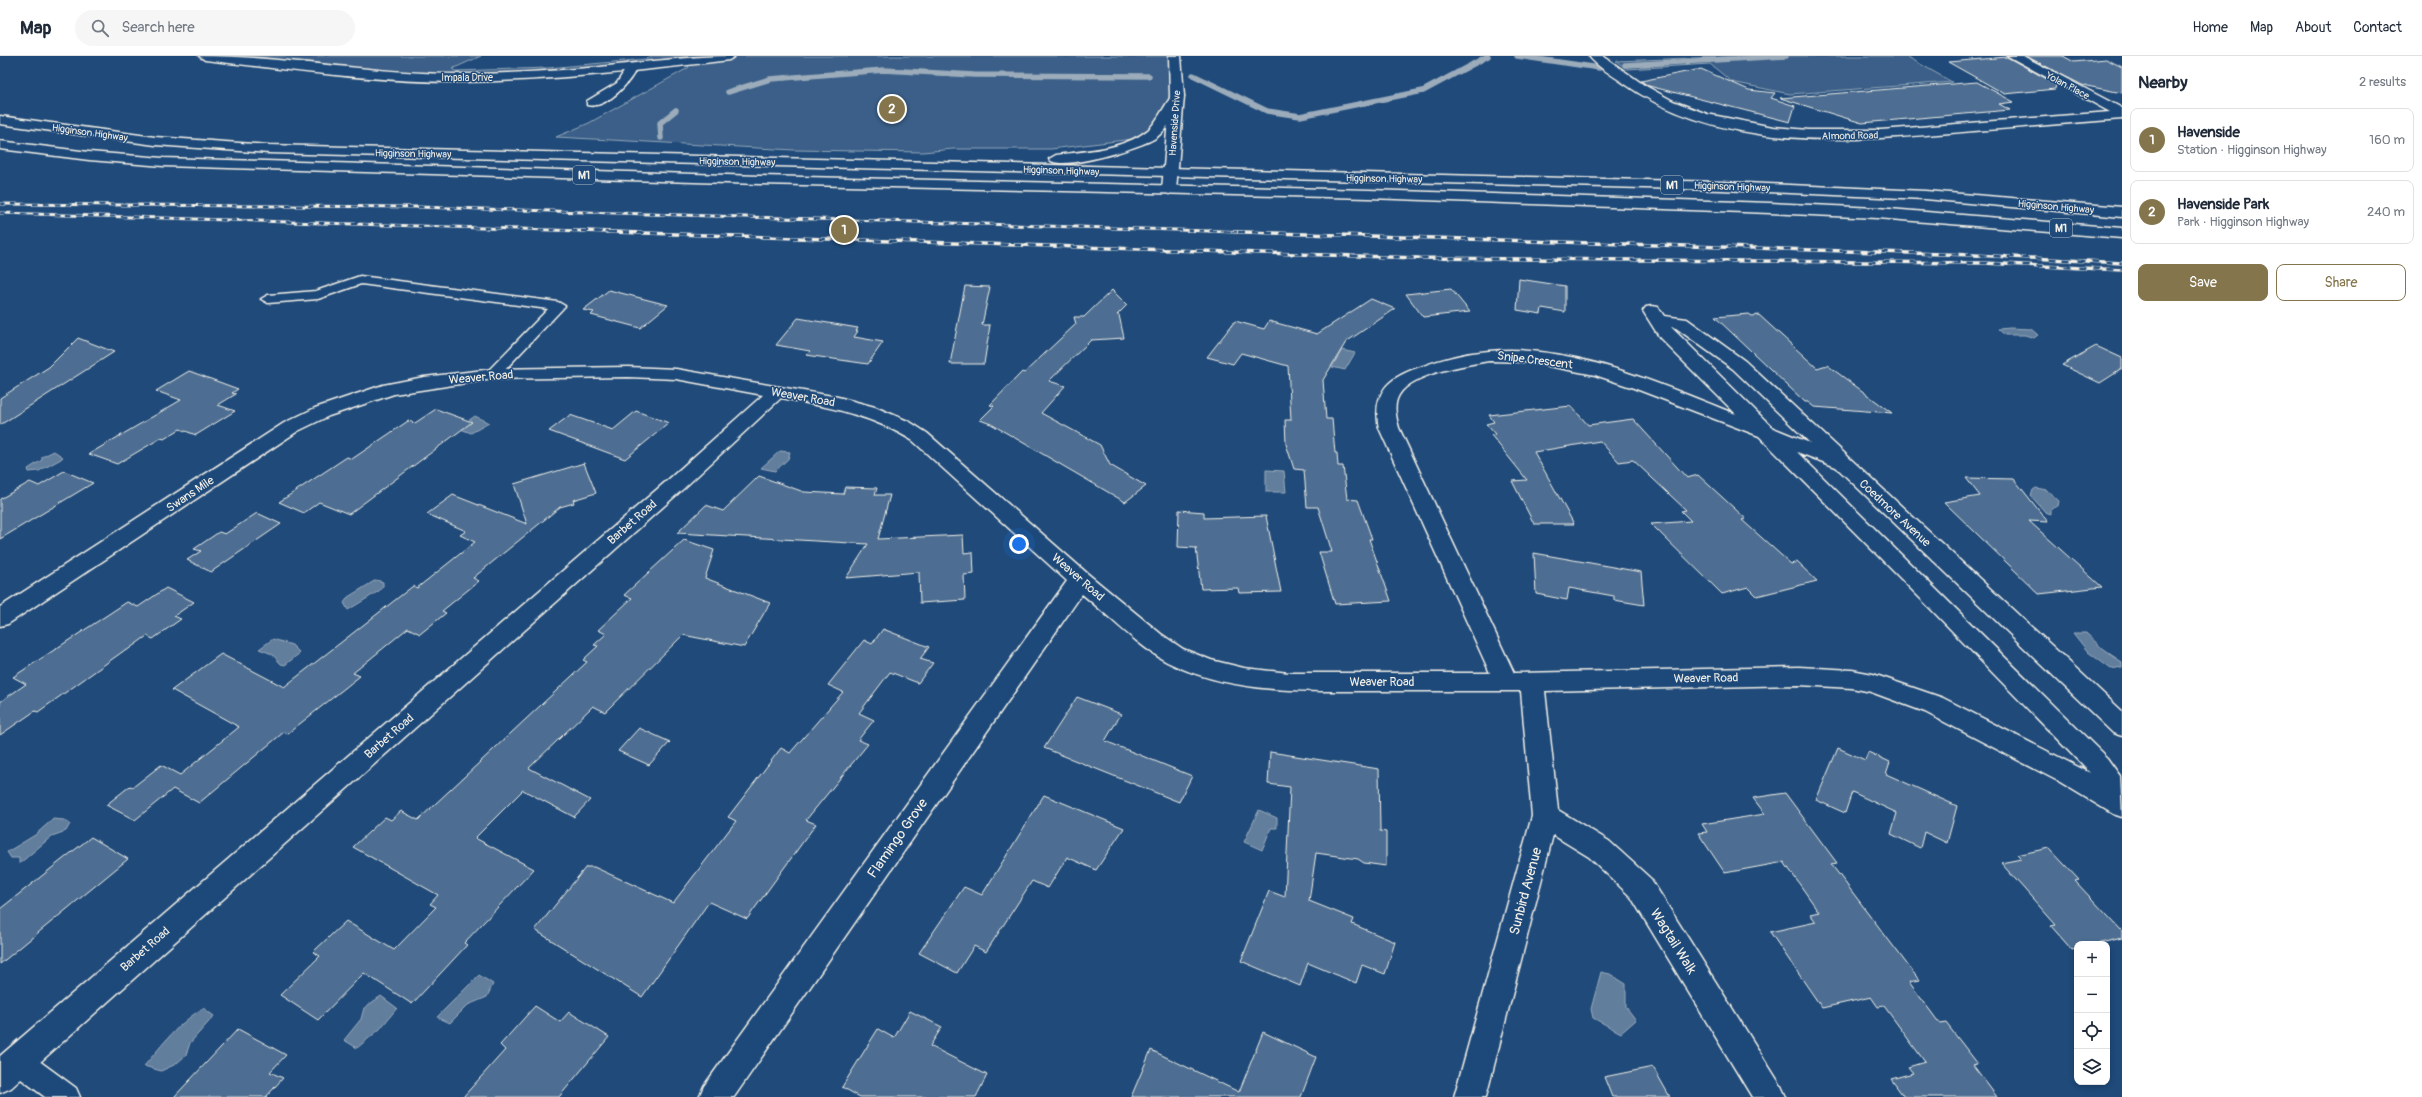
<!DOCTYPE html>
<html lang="en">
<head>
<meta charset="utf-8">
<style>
	:root { --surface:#fff; --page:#f6f6f7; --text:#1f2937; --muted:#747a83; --line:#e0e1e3; --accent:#84754c }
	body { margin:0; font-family:Pangolin,sans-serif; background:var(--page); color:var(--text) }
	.controls { position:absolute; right:12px; bottom:12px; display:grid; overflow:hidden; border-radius:8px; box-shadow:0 2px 6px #0003 }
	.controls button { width:36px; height:36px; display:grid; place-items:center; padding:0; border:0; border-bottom:1px solid var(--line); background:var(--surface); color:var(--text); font:20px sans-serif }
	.you { position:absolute; left:1019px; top:488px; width:14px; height:14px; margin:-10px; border:3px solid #fff; border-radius:50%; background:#1a73e8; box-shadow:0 0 0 6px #1a73e833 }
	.badge { display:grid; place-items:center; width:26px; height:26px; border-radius:50%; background:var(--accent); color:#fff; font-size:13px; font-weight:700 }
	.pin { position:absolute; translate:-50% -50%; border:2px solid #fff; box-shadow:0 1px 4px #0006 }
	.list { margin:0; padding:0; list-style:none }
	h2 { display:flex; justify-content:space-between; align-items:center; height:52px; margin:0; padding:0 16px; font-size:17px }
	h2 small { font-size:13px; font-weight:400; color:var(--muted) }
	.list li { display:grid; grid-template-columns:26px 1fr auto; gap:12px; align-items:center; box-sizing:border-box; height:64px; margin:0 8px 8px; padding:0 8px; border:1px solid var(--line); border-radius:8px }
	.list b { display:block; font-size:15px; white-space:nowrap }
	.list p { margin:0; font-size:13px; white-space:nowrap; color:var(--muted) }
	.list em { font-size:13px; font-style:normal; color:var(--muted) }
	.actions { display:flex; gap:8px; padding:12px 16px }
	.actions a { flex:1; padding:9px 0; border:1px solid var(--accent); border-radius:8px; text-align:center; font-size:14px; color:var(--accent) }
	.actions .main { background:var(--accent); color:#fff }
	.icon { flex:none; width:22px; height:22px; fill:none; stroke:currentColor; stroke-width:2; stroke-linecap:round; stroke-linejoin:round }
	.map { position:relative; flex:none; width:2122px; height:1041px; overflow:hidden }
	header { display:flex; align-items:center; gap:24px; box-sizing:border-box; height:56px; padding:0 20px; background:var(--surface); border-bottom:1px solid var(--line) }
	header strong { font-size:19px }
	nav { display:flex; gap:22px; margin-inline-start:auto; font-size:14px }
	.search { width:280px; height:36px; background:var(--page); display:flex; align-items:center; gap:10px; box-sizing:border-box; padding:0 14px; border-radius:22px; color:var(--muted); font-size:15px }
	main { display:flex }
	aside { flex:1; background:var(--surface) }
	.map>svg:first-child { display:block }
	.green { fill:#3a5f88; stroke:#97a8b8 }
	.water { fill:#627e9d; stroke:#9cacbb }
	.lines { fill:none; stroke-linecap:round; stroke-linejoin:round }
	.stream { stroke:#9cacbb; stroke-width:5.5 }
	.building { fill:#4d6e92; stroke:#f4f1e8 }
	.lane-casing { stroke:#f4f1e8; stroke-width:3 }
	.street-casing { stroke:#f4f1e8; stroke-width:3 }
	.secondary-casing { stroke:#f4f1e8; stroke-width:3 }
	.highway-casing { stroke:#f4f1e8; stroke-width:3 }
	.lane { fill:#1f4a7a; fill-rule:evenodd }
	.street { fill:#1f4a7a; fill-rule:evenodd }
	.secondary { fill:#1f4a7a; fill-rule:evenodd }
	.highway { fill:#1f4a7a; fill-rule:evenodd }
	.rail-far1-casing { stroke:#f4f1e8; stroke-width:3 }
	.rail-casing { stroke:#f4f1e8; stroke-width:3.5 }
	.rail-far1 { stroke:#1f4a7a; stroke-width:2; stroke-dasharray:5.5; stroke-linecap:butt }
	.rail { stroke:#1f4a7a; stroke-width:2.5; stroke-dasharray:7; stroke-linecap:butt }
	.labels { text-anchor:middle; stroke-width:3; stroke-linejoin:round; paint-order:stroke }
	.far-street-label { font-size:10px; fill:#f4f1e8; stroke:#1f4a7a }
	.shield { fill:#1f4a7a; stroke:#b4bfc7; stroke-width:1 }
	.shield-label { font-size:11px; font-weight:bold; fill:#f4f1e8 }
	.street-label { font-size:12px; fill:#f4f1e8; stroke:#1f4a7a }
	.near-street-label { font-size:14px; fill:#f4f1e8; stroke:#1f4a7a }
</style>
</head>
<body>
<header>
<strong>Map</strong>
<div class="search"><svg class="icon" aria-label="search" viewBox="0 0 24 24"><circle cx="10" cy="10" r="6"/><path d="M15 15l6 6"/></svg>Search here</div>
<nav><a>Home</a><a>Map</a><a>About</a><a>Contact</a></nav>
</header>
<main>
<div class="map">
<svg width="2122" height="1041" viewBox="0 0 2122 1041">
	<rect width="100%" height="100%" fill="#1f4a7a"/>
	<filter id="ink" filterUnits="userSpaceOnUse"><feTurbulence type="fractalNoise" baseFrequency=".025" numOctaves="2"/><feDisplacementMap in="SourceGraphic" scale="8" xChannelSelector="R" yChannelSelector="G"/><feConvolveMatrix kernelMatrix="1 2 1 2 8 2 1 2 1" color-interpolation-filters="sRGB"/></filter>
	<g filter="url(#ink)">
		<g class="green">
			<polygon points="205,0 481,0 452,13 455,15 548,12 646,3 651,0 1174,0 1176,39 1162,68 1141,82 1051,93 953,93 923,96 794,94 556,81 589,67 688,12 690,5 510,21 336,15"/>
			<polygon points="1744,0 1906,0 1952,26 1790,38 1732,26 1710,8 1627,13 1616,5"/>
		</g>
		<g class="water">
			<polygon points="2010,272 2031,273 2038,279 2034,282 2025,279 2005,279 1998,273"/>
			<polygon points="1342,294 1355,297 1345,314 1332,311"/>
			<polygon points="475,360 489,367 471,377 458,372"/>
			<polygon points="54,395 63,401 61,403 39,415 29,416 28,413 42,404 42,401"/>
			<polygon points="780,395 790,396 788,403 775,415 761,412"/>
			<polygon points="1266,414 1284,415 1286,436 1266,436"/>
			<polygon points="2036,432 2047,434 2059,445 2058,450 2051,453 2051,458 2045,456 2031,440 2033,434"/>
			<polygon points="376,524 383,526 383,530 379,535 348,554 344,547 348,541"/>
			<polygon points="2073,577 2086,577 2104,594 2122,606 2122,611 2111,613 2088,596"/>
			<polygon points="273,583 292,589 300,597 285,609 281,608 272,598 259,593"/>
			<polygon points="1259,754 1277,762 1277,772 1271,772 1262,794 1244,786"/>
			<polygon points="53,763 64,764 70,768 66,775 52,780 19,808 19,802 11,802 7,796 35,779"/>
			<polygon points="1601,916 1610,918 1626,928 1626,951 1636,964 1621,977 1593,962 1591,953"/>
			<polygon points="479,919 493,928 487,941 468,949 450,967 437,961"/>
			<polygon points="381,940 397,952 380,973 357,992 344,984 361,963 364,952"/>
			<path d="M 203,952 L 214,960 L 190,987 L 186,999 L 176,1008 L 161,1015 L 144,1010 C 166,985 174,971 203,952 Z"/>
		</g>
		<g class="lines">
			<g class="stream">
				<polyline points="1517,0 1600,12"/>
				<polyline points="1625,9 1786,0"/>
				<polyline points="1193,19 1267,55 1300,60 1423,35 1488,0"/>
				<polyline points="728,36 770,23 884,14 974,19 1149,20"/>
				<polyline points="661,82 660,67 676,54"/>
			</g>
		</g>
		<g class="building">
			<polygon points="2026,0 2063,0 2074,6 2106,3 2122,11 2122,37 2082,29"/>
			<polygon points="2007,1 2056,28 2055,33 2005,38 1948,6"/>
			<polygon points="1701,13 1749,34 1775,37 1771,42 1795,50 1790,66 1649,30 1641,25"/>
			<polygon points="1977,26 2014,46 1999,48 2010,54 1862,67 1780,42"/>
			<polygon points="1519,223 1565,230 1565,256 1542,252 1541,258 1517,254"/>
			<polygon points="965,230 990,231 982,269 990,269 984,308 950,308"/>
			<polygon points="1451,233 1470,256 1423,261 1406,238"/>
			<polygon points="609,234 668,249 640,272 591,259 594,256 583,254"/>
			<polygon points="1112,234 1127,249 1117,259 1119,259 1124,282 1091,284 1049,325 1065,330 1041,357 1100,389 1110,409 1146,430 1125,446 991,368 980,364 994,350 990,349 1022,316 1024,317 1076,268 1074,261 1084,261"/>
			<polygon points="1371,243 1395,253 1346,286 1323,324 1326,363 1332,363 1335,397 1337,397 1338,410 1343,410 1347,443 1358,444 1372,483 1369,483 1391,545 1335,548 1319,496 1332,496 1318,451 1307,451 1304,414 1294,413 1286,388 1285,364 1291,364 1288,310 1241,297 1233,308 1207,301 1235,265 1264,273 1269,265 1317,278"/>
			<polygon points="1749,258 1752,260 1759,259 1817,312 1827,309 1892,357 1814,351 1808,346 1805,346 1715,261"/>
			<polygon points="798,262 858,272 856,275 858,275 854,281 883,286 868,308 806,299 810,295 776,289"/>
			<polygon points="78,282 114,296 0,369 0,342 49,311"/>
			<polygon points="2096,290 2122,302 2122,313 2100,327 2062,309"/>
			<polygon points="189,315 238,333 232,337 236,338 218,349 235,355 196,379 180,373 164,383 161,382 117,408 89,398 181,344 156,335"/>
			<polygon points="1571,350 1588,369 1633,363 1687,422 1698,419 1746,463 1742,464 1791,508 1797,506 1817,525 1757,540 1748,531 1722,538 1651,468 1691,465 1681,455 1686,454 1633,404 1619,406 1600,385 1534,396 1574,468 1534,468 1512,425 1527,424 1491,379 1495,378 1486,368 1494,366 1489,359"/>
			<polygon points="436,353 472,366 349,458 319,446 304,457 279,446 347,401 352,403 408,365 415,367"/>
			<polygon points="636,355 669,367 625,403 549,375 570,359 613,374"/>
			<polygon points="584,407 596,437 573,444 574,447 560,451 473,522 479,525 442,555 446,557 420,578 408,572 353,617 360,620 287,678 284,676 199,747 173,733 135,764 106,749 130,730 133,731 161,709 180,719 239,671 172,634 221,598 284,631 413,530 417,532 475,486 460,479 466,475 427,458 453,439 527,468 514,428"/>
			<polygon points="64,415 93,427 0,483 0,443 30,426 39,430"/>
			<polygon points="759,420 804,436 843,438 845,431 877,432 875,439 890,439 878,483 963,479 964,497 973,496 974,518 964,519 965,544 920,547 919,516 846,522 868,488 677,477 706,449 723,455"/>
			<polygon points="1966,422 2014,423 2048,466 2029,465 2102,531 2039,538 1944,446 1980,440"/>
			<polygon points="1179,454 1204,456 1204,462 1266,460 1281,536 1239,537 1238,532 1201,533 1196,492 1178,491"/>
			<polygon points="257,457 281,468 211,516 187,504 201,495 194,493 219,476 225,478"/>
			<polygon points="684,484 714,494 705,522 770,547 744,591 683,579 605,656 593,650 529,712 590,744 574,761 523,734 475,782 534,813 464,887 467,889 412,948 364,917 318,964 280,939 320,900 313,896 346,865 394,894 436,851 430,848 438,839 353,791 385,761 391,764 401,755 418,764 587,606 583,604 598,590 594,589 606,578 598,574 632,542 624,539"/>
			<polygon points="1534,497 1641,516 1644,549 1614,544 1614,540 1569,532 1567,544 1536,538"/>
			<polygon points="166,532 194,546 174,560 181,563 153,583 147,580 126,595 125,594 38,656 35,655 0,679 0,646 26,628 13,621 127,546 138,551"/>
			<polygon points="883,573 929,591 920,603 933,607 918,627 890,616 859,657 874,664 858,684 868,688 806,764 816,768 747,863 709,846 642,941 535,874 586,811 594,811 673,847 736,765 728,761 781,692 790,697 843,636 828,629 864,584 872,588"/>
			<polygon points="1077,641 1121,658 1105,685 1192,720 1179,746 1044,692"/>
			<polygon points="639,672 670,686 649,709 618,695"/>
			<polygon points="1838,692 1865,704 1868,696 1890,706 1886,718 1957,750 1947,787 1924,776 1920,792 1891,778 1897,757 1852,736 1845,757 1816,744"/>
			<polygon points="1270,696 1379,713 1380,775 1386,776 1386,810 1364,807 1358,803 1316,797 1309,845 1354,863 1352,868 1395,886 1385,918 1362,909 1356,927 1308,907 1300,930 1241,905 1269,835 1285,841 1290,731 1268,728"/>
			<polygon points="1785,737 1837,807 1831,808 1919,924 1909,926 1940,968 1946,967 1978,1008 1973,1009 1997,1041 1904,1041 1891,1023 1913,1017 1908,1011 1925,1006 1884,950 1878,951 1871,941 1822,952 1770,876 1816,866 1810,858 1819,856 1784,806 1725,817 1698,777 1707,776 1702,768 1765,758 1753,742"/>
			<polygon points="1044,739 1124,772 1096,814 1067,801 1048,832 1032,825 986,896 974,890 957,917 919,897 964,831 982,839"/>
			<polygon points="91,781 128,803 0,908 0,853"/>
			<polygon points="2049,792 2079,824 2075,825 2122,875 2122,882 2096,888 2077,888 2077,892 2072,894 2051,870 2056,869 2001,807 2021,803 2017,799"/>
			<polygon points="535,950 560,966 569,956 609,981 559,1041 463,1041 505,994 500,989"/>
			<polygon points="910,955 942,971 930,990 987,1019 976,1041 860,1041 842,1031 878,973 894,982"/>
			<polygon points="238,973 286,999 270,1016 283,1022 266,1041 174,1041"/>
			<polygon points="1263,976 1316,1001 1301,1041 1131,1041 1151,994 1239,1036"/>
			<polygon points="1653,1011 1670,1041 1612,1041 1604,1021"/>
		</g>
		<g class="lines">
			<defs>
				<g id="lane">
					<path d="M 632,8 L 637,11 C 631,26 606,54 587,49 L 587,45 L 617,27 L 628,9 Z"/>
					<polygon points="360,220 558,246 565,250 498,321 493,322 486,318 488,315 548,253 361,228 318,243 268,247 261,243 268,239 316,235"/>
					<polygon points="18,992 27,996 76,1032 80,1041 45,1041 9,1014 5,1005 9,996"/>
				</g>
				<g id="street">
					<path d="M 199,0 C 285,0 371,18 458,18 C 505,18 553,15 600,11 C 645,6 690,0 735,0 L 729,4 C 639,15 549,25 458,26 C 373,26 289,14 205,4 Z"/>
					<path d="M 1589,0 L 1603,0 L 1644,29 L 1673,45 L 1707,58 L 1773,71 L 1809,74 L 1881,74 L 2110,56 L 2008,0 L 2023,0 L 2122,52 L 2122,63 C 2073,67 2023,71 1974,75 C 1858,85 1723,99 1622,26 C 1612,19 1596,10 1589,0 Z"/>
					<path d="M 1652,250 L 1658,251 L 1664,260 L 1687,263 L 1745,305 L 2122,655 L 2122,680 L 2113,677 L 1836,411 L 1797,396 L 2107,702 L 2120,720 L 2122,761 L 2113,758 L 2060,726 L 1925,656 L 1871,636 L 1852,632 L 1799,629 L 1545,635 L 1558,754 L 1609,785 L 1651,823 L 1781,1030 L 1786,1041 L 1752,1041 L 1631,841 L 1589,801 L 1553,779 L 1486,1041 L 1454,1041 L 1532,760 L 1521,635 C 1471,635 1422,635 1372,635 C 1303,635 1231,638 1167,606 C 1138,590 1108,559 1082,538 L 734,1041 L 699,1041 L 704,1030 L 1067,525 L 913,385 C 872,359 828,351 781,342 L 683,433 L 11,1032 L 0,1037 L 0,1000 L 669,423 L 763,339 L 676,323 L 628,321 L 493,323 L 394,338 L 329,360 L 298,375 L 8,568 L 0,570 L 0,551 L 284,367 L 315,352 L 383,329 L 424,321 L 493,313 L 628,311 L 676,313 L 838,341 L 875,351 L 910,366 L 927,377 L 1088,518 L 1161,578 L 1183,593 L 1211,604 L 1244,612 L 1289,617 L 1490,617 L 1379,372 C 1372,338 1387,322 1418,312 C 1441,303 1464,297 1489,295 C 1571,287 1661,329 1736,358 L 1660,282 L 1643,255 L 1646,251 ZM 1671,271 L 1676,272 L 1733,313 L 1810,387 L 1773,372 ZM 1489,305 L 1527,306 L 1595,319 L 1631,331 L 1759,380 L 1925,547 L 2090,717 L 1943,642 L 1873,618 L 1852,614 L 1799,611 L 1514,617 L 1399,372 C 1396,361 1393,349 1399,339 C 1412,317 1466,309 1489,305 Z"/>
				</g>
				<polygon id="secondary" points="1169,0 1181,0 1184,40 1176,134 1169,138 1162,134 1170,40"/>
				<g id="highway">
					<path d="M 1177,36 L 1184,40 C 1176,55 1171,70 1157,81 C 1144,91 1058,117 1049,103 L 1056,99 C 1086,95 1123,94 1148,74 C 1159,65 1169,38 1177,36 Z"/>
					<polygon points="0,60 155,81 269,89 1721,126 1925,135 2122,151 2122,161 1925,143 1721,134 269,97 155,89 0,68"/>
					<polygon points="0,85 89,96 163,102 760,120 1369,134 1770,147 1877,152 2122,172 2122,182 1877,162 1770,157 1369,142 760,128 163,110 89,104 0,93"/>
				</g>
			</defs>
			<use href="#lane" class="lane-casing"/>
			<use href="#street" class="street-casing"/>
			<use href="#secondary" class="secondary-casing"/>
			<use href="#highway" class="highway-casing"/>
			<use href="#lane" class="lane"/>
			<use href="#street" class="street"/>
			<use href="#secondary" class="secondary"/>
			<use href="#highway" class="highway"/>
			<defs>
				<g id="rail-far1">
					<polyline points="0,148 417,151 1242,176"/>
					<polyline points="0,157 613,176"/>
				</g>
				<g id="rail">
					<polyline points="581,175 1419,202 1983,207 2122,214"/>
					<polyline points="1210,175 1974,199 2122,207"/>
				</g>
			</defs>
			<use href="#rail-far1" class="rail-far1-casing"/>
			<use href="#rail" class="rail-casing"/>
			<use href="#rail-far1" class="rail-far1"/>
			<use href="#rail" class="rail"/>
		</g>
	</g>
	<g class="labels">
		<g class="far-street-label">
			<text x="467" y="25">Impala Drive</text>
			<text transform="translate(2068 29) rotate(28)" y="4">Yolan Place</text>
			<text transform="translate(1174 67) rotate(-86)" y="4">Havenside Drive</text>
			<text transform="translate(90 76) rotate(8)" y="4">Higginson Highway</text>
			<text transform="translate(1850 79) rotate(-1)" y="4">Almond Road</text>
			<text transform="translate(413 97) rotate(1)" y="4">Higginson Highway</text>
			<text transform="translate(737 105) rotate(1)" y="4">Higginson Highway</text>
			<text transform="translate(1061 114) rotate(2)" y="4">Higginson Highway</text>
			<text transform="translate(1384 122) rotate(1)" y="4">Higginson Highway</text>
			<text transform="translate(1732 130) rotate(2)" y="4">Higginson Highway</text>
			<text transform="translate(2056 150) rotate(5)" y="4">Higginson Highway</text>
		</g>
		<g class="shield">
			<rect x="573" y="110" width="22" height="18" rx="3"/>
			<rect x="1661" y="120" width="22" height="18" rx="3"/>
			<rect x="2050" y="163" width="22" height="18" rx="3"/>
		</g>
		<g class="shield-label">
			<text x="584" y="123">M1</text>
			<text x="1672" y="133">M1</text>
			<text x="2061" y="176">M1</text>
		</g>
		<g class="street-label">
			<text transform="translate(1535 304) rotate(7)" y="4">Snipe Crescent</text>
			<text transform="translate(481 321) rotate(-5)" y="4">Weaver Road</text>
			<text transform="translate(803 341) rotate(10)" y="4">Weaver Road</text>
			<text transform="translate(190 438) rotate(-34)" y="4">Swans Mile</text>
			<text transform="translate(1895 457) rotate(43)" y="4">Coedmore Avenue</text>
			<text transform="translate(632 466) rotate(-41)" y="4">Barbet Road</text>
			<text transform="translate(1078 521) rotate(41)" y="4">Weaver Road</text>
			<text transform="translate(1706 622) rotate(-1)" y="4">Weaver Road</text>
			<text x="1382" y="630">Weaver Road</text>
			<text transform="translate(389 680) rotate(-41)" y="4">Barbet Road</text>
			<text transform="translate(145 893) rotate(-41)" y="4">Barbet Road</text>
		</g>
		<g class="near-street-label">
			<text transform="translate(897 782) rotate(-55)" y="5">Flamingo Grove</text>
			<text transform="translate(1525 835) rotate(-75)" y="5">Sunbird Avenue</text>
			<text transform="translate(1674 885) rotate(58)" y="5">Wagtail Walk</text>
		</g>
	</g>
</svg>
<div class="controls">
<button>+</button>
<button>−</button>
<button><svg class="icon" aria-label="locate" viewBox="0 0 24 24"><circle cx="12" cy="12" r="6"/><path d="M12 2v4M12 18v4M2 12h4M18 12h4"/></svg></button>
<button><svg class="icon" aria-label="layers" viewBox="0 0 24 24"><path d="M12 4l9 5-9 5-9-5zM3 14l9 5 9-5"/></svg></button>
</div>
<div class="you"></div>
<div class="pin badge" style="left:844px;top:174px">1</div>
<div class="pin badge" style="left:892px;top:53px">2</div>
</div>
<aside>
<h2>Nearby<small>2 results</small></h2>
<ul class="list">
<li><span class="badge">1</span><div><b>Havenside</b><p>Station · Higginson Highway</p></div><em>160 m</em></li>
<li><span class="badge">2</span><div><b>Havenside Park</b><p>Park · Higginson Highway</p></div><em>240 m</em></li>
</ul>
<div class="actions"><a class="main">Save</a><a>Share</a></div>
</aside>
</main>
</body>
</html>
